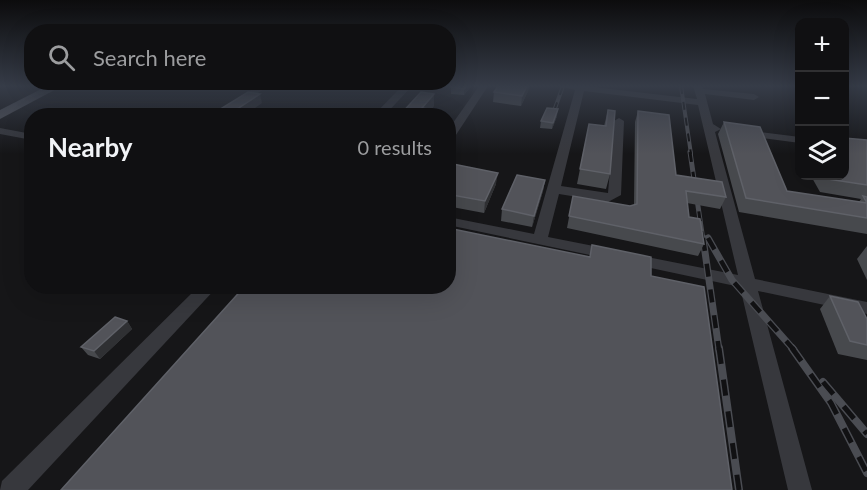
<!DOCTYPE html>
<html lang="en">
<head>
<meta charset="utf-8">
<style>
	:root { --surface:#101012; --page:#19191b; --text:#f1f3f6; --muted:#9c9d9f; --line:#303032 }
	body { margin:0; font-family:Lato,sans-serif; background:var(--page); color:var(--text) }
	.controls { position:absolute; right:18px; top:18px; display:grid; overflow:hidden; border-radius:12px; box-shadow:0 6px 24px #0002 }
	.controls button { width:54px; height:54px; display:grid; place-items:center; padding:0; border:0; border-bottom:2px solid var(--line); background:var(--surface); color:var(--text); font:30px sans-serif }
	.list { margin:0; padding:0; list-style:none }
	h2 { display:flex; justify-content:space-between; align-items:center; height:78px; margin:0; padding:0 24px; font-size:26px }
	h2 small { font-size:20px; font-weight:400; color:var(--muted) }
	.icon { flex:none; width:33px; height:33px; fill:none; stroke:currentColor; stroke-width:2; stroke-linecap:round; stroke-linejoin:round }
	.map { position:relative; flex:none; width:867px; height:490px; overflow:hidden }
	.search { position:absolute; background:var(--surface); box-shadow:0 6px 24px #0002; left:24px; top:24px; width:432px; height:66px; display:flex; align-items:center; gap:15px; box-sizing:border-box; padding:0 21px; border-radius:24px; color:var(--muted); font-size:22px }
	.panel { position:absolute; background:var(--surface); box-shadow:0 6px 24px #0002; left:24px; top:108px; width:432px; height:186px; border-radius:24px }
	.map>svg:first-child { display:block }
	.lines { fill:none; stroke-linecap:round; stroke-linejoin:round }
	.minor { fill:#37383d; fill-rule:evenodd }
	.major { fill:#53555c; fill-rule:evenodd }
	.rail-far3-casing { stroke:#4a4c52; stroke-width:4 }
	.rail-far2-casing { stroke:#4a4c52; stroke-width:5 }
	.rail-far1-casing { stroke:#4a4c52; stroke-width:7 }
	.rail-casing { stroke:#4a4c52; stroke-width:8 }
	.rail-far3 { stroke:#111113; stroke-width:2; stroke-dasharray:8; stroke-linecap:butt }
	.rail-far2 { stroke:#111113; stroke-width:3; stroke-dasharray:10; stroke-linecap:butt }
	.rail-far1 { stroke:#111113; stroke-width:4.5; stroke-dasharray:13; stroke-linecap:butt }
	.rail { stroke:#111113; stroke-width:5; stroke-dasharray:16; stroke-linecap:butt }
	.wall { fill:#47494d }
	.shaded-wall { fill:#2f3033 }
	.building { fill:#525359; stroke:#5f6168; stroke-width:1.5 }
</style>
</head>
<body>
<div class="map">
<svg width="867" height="490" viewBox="0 0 867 490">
	<rect width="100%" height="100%" fill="#161618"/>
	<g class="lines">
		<g class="minor">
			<polygon points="257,86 268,86 226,116 214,116"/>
			<polygon points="402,86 412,86 384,116 373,116"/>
			<polygon points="479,86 488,86 452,141 448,142 448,130"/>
			<polygon points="560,86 584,86 697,99 693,86 702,86 703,89 754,94 759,97 754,100 705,94 713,124 721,129 715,132 755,279 867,302 867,314 758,291 812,490 788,490 740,287 632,264 624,259 632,254 738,275 698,105 584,91 561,186 608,193 614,121 619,118 624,121 621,195 608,202 559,194 548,237 614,250 617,254 614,258 609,259 448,225 448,217 534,234 575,90"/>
			<polygon points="0,128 32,134 32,140 0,134"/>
			<polygon points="743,130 800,137 800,143 739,135 738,133"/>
			<polygon points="199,286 218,286 28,490 0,490 2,481"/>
		</g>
		<polygon class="major" points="47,86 62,86 0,119 0,110"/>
		<defs>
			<g id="rail-far3">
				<polyline points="681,86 691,154"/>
				<polyline points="549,125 563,86"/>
			</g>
			<polyline id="rail-far2" points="690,152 703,240"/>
			<g id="rail-far1">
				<polyline points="703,238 719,350"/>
				<polyline points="708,238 732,280 794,350"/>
			</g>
			<g id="rail">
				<polyline points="719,348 739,490"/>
				<polyline points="792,348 831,403 867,473"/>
				<polyline points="823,382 867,434"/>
			</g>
		</defs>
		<use href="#rail-far3" class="rail-far3-casing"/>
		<use href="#rail-far2" class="rail-far2-casing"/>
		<use href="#rail-far1" class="rail-far1-casing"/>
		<use href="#rail" class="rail-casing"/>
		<use href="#rail-far3" class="rail-far3"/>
		<use href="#rail-far2" class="rail-far2"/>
		<use href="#rail-far1" class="rail-far1"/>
		<use href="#rail" class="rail"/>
	</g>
	<g class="wall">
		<polygon points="452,86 471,86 464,95 451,94 451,87"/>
		<polygon points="498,86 529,86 528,91 521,106 493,102 494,92"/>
		<polygon points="608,110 610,174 606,189 577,184 589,124 604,126"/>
		<polygon points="638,111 676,175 726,197 720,209 687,203 689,217 704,244 698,256 567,228 573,196 630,206 634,205 635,122"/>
		<polygon points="557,116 552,129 540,128 541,121"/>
		<polygon points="724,122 787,191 859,202 861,199 820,192 811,176 844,176 867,140 867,234 739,212 718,134"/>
		<polygon points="800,138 800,152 796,145"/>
		<polygon points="448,163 496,184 484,213 452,207 450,210 448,210"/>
		<polygon points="545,180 543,191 532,227 501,221 502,209"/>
		<polygon points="867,246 867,280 857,259"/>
		<polygon points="830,296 867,319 867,360 838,354 820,309"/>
		<polygon points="127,321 132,329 100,359 88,355 81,347"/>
	</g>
	<g class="shaded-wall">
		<polygon points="467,86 471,86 464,95 464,89"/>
		<polygon points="527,86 529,86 528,91 521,106 522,96"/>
		<polygon points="260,94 262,103 244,116 237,109"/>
		<polygon points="434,94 434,106 427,116 422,108"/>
		<polygon points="558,109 557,116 552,129 553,123"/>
		<polygon points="254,111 255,116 248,116"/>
		<polygon points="498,173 496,184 484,213 485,201"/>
		<polygon points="545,180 543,191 532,227 534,216"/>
		<polygon points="452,195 452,207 450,210 450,199"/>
		<polygon points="127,321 132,329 100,359 94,351"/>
	</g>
	<g class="building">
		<polygon points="452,86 467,86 464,89 451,87"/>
		<polygon points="498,86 527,86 522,96 494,92"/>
		<polygon points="248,92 260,94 237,109 254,111 248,116 209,116"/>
		<polygon points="421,92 434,94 422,108 435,110 431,116 399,116"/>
		<polygon points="547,108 558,109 553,123 541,121"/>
		<polygon points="608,110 615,111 610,174 580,169 589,124 606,126"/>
		<polygon points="638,111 669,115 676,175 722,182 726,197 686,191 689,217 700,219 704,244 569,216 573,196 630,206 637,204"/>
		<polygon points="724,122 760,127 787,191 867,203 867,218 746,198"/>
		<polygon points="844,138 867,140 867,185 828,179 826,176 844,176"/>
		<polygon points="448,163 498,173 485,201 452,195 450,199 448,198"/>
		<polygon points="517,175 545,180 534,216 502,209"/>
		<polygon points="863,196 867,197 867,203"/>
		<polygon points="448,228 590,257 592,245 651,257 651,276 704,287 732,490 61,490 245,286 448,286"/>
		<polygon points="830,296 858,302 867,319 867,345 850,341"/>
		<polygon points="115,317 127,321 94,351 81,347"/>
	</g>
	<linearGradient id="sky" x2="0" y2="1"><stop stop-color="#0c0c0d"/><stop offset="0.56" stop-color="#363c48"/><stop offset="1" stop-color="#363c48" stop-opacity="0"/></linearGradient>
	<rect width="867" height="154" fill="url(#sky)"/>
</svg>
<div class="controls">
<button>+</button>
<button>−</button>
<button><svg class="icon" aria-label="layers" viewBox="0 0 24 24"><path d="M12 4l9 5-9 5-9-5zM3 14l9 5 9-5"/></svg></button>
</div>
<div class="search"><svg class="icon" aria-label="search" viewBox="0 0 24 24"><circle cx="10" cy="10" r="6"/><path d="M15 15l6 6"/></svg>Search here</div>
<section class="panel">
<h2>Nearby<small>0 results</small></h2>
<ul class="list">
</ul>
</section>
</div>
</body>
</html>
